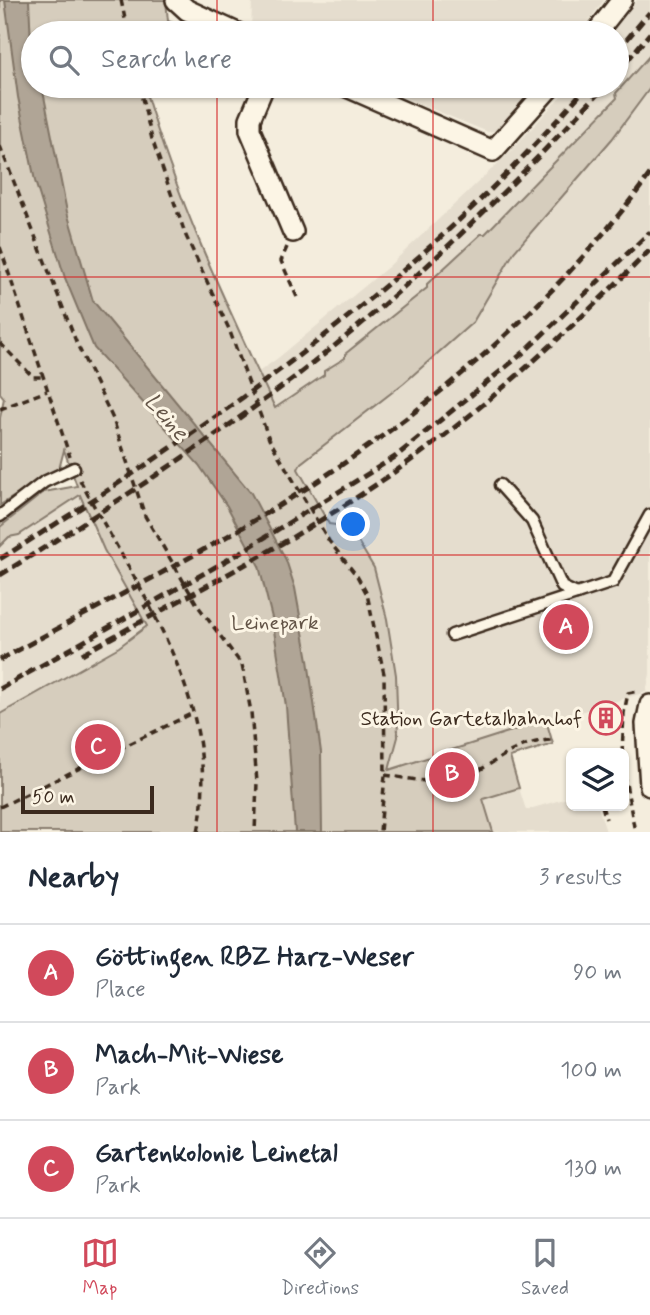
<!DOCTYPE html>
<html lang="en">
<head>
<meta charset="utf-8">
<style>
	:root { --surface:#fff; --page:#f6f6f7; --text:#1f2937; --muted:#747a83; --line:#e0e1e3; --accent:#d1495b }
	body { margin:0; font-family:Mynerve,sans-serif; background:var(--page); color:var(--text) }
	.controls { position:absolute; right:21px; bottom:21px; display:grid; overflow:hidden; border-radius:10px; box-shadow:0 2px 5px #0004 }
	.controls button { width:63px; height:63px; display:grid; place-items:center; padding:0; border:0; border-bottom:2px solid var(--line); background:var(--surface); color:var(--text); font:35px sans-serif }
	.scale { position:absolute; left:21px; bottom:18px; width:133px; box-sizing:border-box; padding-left:7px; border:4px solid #3b2a1e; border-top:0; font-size:19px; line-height:24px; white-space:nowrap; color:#3b2a1e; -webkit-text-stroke:5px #fcf5e5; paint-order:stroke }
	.you { position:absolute; left:354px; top:525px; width:24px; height:24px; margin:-18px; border:5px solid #fff; border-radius:50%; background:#1a73e8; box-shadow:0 0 0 10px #1a73e833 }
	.badge { display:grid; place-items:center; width:46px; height:46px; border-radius:50%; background:var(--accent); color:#fff; font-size:23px; font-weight:700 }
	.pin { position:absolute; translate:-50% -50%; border:4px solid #fff; box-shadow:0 2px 7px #0006 }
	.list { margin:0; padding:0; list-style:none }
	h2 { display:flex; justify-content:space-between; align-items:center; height:91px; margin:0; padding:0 28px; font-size:30px }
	h2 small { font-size:23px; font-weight:400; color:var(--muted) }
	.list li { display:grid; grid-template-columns:46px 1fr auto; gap:21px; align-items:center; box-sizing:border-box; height:98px; padding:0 28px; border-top:2px solid var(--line) }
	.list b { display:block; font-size:26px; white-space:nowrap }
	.list p { margin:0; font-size:23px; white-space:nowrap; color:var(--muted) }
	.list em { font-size:23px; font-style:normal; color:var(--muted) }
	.icon { flex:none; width:38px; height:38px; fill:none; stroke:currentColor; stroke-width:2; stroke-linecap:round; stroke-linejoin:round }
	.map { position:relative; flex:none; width:650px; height:832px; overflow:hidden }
	.search { position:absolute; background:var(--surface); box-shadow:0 2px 5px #0004; left:21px; right:21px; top:21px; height:77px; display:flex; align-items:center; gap:18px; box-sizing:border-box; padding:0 24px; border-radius:38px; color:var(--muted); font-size:26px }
	.sheet { height:385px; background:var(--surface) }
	nav { display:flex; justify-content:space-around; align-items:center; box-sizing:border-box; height:98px; border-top:2px solid var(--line); background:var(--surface); font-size:19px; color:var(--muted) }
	nav a { display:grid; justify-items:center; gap:4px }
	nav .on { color:var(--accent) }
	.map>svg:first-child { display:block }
	.built { fill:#e5ddce; fill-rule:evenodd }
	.green { fill:#d6cdbd; stroke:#887c6e; stroke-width:2 }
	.water { fill:#b0a596; stroke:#817466; stroke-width:2 }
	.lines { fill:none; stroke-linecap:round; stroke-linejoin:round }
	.service-casing { stroke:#3b2a1e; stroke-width:15 }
	.minor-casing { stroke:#3b2a1e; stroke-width:24 }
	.path { stroke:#3b2a1e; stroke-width:3.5; stroke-dasharray:7 5; stroke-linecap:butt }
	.service { stroke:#fcf5e5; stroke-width:10 }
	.minor { stroke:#fcf5e5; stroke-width:19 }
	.rail { stroke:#3b2a1e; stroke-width:5; stroke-dasharray:10 5; stroke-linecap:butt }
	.grid { fill:none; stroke:#d62828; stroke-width:2; stroke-opacity:0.55 }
	.labels { text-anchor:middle; stroke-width:6; stroke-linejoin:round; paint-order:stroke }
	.park-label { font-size:21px; fill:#625346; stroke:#fcf5e5 }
	.poi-label { font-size:21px; fill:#3b2a1e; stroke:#fcf5e5; text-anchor:end }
	.water-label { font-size:23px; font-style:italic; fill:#645548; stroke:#fcf5e5 }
</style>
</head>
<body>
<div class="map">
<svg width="650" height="832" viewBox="0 0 650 832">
	<rect width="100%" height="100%" fill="#f4eddd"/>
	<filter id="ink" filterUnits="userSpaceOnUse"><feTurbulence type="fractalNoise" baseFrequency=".0143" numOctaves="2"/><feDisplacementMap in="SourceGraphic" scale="14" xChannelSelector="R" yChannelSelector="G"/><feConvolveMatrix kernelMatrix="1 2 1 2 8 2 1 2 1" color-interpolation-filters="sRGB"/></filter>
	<g filter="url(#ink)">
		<g class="built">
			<polygon points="252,0 604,0 580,33 251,33"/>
			<path d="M 637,0 L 650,0 L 650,674 L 646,692 L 388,770 L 398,737 L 396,675 L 387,619 L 374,568 L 335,525 L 0,714 L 0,546 L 9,537 L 19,534 L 185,425 L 278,358 L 388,267 L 510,152 L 570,86 L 617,86 L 617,33 L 611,33 ZM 207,457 L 119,575 L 118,574 L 93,532 Z"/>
			<polygon points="376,86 536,86 497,130 488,132"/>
			<polygon points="519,788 526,810 571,797 571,806 598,806 606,832 493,832 483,799"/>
		</g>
		<path class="green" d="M 0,0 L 166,0 L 168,21 L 190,30 L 190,33 L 33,33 L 33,86 L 144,86 C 176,198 225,302 275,408 L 324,375 L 324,371 L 345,358 L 345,354 L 427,288 L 427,284 L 481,234 L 485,234 L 617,98 L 616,93 L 650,55 L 650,88 L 612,139 L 514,252 L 473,322 L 404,383 L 301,463 L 298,469 L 329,524 L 336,525 L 345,520 L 374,568 L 387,619 L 396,675 L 398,737 L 389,770 L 546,720 L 553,744 L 510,757 L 519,788 L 483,799 L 493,832 L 0,832 L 0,714 L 119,647 L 147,626 L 104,550 L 80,495 L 19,535 L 9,537 L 0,546 L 0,527 L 44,492 L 77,486 L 64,450 L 59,469 L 0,505 L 0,418 L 4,398 L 0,393 Z"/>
		<polygon class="water" points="5,0 29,0 33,86 42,86 67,212 93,301 251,493 286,560 295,588 308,660 321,752 322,832 295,832 286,706 272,618 259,566 227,506 199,465 94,348 65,278 35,181 18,97"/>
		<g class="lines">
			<defs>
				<g id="service">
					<polyline points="500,485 532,521 562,587 577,594"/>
					<polyline points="0,516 44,482 74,468"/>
					<polyline points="452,635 613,582 650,515"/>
				</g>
				<g id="minor">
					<polyline points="176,0 187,10 237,33"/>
					<polyline points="596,33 622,0"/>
					<polyline points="264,86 250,119 250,130 293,232"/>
					<polyline points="345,86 493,151 551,86"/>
					<polyline points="650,705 646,724 650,786"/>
				</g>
			</defs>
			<use href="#service" class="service-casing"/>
			<use href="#minor" class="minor-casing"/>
			<g class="path">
				<polyline points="121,0 128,33"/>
				<polyline points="139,86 152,139 186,236 229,329 269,439 329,541 357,576 367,594 384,674 385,775 380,832"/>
				<polyline points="0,146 77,344 113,419 145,516 198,606 242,665 251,712 257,782 255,832"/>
				<polyline points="0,247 70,457"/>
				<polyline points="287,247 281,261 297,297"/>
				<polyline points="0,343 33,377 42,377"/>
				<polyline points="0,409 47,391"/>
				<path d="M 80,480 C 137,589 224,702 198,832"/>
				<polyline points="622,753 624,713 628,693 638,691"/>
				<polyline points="624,773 635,832"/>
				<path d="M 385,775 C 406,778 429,784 451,780 C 490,774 506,742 552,740"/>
				<polyline points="602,806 606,819"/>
				<polyline points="0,807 193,713"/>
			</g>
			<use href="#service" class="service"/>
			<use href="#minor" class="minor"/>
			<g class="rail">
				<polyline points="617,51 650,12"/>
				<polyline points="617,73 650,33"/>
				<path d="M 0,559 C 215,425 421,281 587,86"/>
				<path d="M 0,575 C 99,514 198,450 291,380 C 406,293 508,191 605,86"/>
				<path d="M 82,654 C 190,594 302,538 403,466 C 492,403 573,327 650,250"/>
				<path d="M 0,660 C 105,602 213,549 313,484 C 440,401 561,297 650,174"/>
				<polyline points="0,689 238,554 395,457 523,353 650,232"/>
			</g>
		</g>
	</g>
	<path class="grid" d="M 217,0 L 217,33M 433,0 L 433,33M 217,86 L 217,832M 433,86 L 433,832M 0,277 L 650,277M 0,555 L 650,555"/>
	<defs>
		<symbol id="building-ring" viewBox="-11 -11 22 22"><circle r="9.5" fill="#fcf5e5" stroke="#d1495b" stroke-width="1.5"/><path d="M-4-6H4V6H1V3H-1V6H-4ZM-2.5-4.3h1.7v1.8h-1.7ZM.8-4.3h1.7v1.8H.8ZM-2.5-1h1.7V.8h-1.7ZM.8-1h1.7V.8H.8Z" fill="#d1495b"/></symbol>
	</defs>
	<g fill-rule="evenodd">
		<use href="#building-ring" x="587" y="699" width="38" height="38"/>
	</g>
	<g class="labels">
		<g class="park-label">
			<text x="275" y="629">Leinepark</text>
		</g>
		<g class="poi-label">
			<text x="582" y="725">Station Gartetalbahnhof</text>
		</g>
		<g class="water-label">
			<text transform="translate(167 416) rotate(49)" y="8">Leine</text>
		</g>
	</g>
</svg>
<div class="controls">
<button><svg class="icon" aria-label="layers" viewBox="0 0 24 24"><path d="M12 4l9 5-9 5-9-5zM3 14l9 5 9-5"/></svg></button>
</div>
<div class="scale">50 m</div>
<div class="you"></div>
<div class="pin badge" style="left:566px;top:627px">A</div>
<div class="pin badge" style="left:452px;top:775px">B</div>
<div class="pin badge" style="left:98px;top:747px">C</div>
<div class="search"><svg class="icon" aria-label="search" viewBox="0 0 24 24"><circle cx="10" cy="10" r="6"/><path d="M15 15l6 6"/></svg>Search here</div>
</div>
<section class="sheet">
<h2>Nearby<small>3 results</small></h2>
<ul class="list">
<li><span class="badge">A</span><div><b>Göttingen RBZ Harz-Weser</b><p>Place</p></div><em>90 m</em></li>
<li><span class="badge">B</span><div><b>Mach-Mit-Wiese</b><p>Park</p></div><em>100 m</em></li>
<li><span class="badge">C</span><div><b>Gartenkolonie Leinetal</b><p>Park</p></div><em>130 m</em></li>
</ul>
</section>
<nav>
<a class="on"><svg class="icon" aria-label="map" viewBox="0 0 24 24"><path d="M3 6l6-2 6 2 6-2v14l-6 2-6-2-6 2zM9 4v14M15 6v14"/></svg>Map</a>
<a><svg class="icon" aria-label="directions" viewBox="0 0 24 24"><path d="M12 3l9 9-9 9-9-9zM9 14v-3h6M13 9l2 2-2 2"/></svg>Directions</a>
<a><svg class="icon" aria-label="saved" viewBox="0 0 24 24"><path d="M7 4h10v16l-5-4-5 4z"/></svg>Saved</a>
</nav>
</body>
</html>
